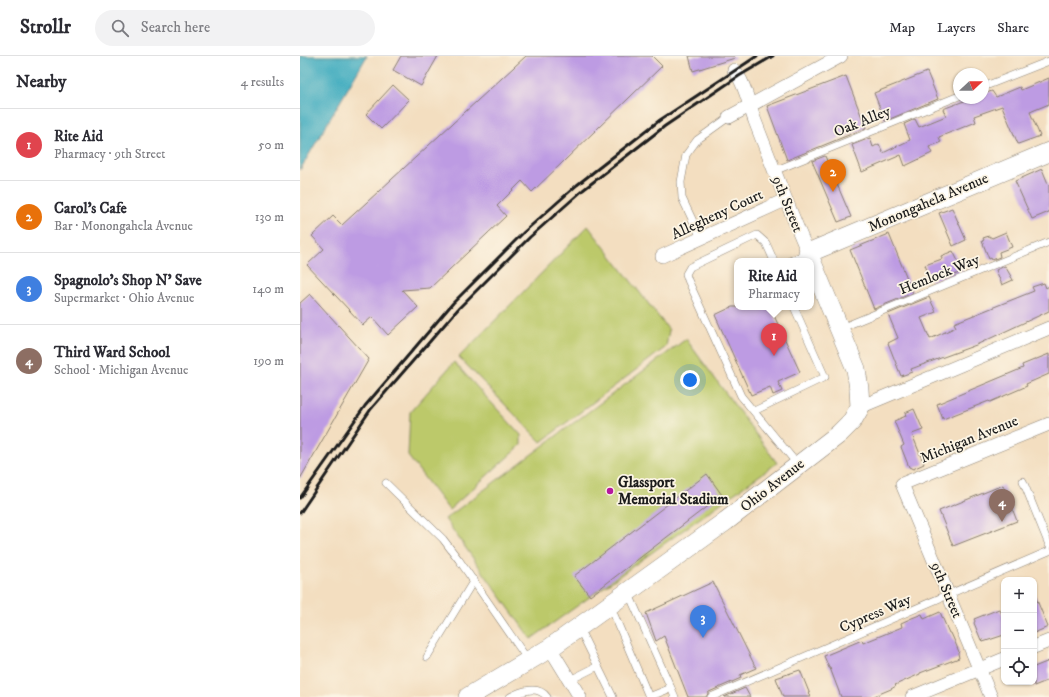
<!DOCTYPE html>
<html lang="en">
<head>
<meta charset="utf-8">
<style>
	:root { --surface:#fff; --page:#f2f2f3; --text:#2b2b33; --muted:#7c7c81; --line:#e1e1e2; --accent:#b5179e }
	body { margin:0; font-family:"IM FELL DW Pica",serif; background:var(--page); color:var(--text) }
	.controls { position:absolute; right:12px; bottom:12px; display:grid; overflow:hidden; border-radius:8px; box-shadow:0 1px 3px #0004 }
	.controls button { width:36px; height:36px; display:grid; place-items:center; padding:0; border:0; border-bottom:1px solid var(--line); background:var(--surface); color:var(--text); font:20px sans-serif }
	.compass { position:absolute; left:653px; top:12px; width:36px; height:36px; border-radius:50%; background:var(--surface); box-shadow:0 1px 3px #0004; rotate:68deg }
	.you { position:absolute; left:390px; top:324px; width:14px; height:14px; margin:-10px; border:3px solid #fff; border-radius:50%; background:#1a73e8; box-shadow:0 0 0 6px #1a73e833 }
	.badge { display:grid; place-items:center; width:26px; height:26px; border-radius:50%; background:var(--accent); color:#fff; font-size:13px; font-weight:700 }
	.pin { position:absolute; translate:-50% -33px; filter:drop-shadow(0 1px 2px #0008) }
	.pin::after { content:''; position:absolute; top:21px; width:14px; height:12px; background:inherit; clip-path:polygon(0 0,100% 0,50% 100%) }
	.popup { position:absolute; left:434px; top:202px; width:80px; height:52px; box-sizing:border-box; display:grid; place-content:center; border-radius:8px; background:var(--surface); filter:drop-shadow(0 1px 3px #0005); font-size:13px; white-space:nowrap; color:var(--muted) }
	.popup b { font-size:15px; color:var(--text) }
	.popup::after { content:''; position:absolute; left:50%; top:100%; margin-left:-8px; border:8px solid transparent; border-top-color:var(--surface) }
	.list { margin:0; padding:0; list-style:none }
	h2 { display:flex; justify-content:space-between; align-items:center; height:52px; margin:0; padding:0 16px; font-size:17px }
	h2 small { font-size:13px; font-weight:400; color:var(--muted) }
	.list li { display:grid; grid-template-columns:26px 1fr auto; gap:12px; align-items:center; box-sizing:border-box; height:72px; padding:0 16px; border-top:1px solid var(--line) }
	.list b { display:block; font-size:15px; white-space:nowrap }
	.list p { margin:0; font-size:13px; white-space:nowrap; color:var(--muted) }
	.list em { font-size:13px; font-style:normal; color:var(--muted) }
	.icon { flex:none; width:22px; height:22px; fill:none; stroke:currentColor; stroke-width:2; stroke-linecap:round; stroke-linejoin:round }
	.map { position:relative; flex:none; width:749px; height:641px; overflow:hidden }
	header { display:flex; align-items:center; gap:24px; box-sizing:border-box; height:56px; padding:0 20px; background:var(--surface); border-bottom:1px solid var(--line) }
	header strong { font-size:19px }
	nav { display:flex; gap:22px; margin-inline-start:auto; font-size:14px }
	.search { width:280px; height:36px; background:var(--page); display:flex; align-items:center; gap:10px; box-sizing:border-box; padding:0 14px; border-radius:22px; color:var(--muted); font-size:15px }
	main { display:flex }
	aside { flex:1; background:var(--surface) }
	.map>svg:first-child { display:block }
	.green { fill:#bcc96a; stroke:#6c7243 }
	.water { fill:#40acbf; stroke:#2e646e }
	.building { fill:#bd9be3 }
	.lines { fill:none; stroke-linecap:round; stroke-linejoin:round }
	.lane-casing { stroke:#887d6e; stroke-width:8 }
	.street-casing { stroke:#887d6e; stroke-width:14 }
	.secondary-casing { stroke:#887d6e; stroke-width:20 }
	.lane { stroke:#fff; stroke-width:7 }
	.street { stroke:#fff; stroke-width:13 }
	.secondary { stroke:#fff; stroke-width:19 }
	.rail { stroke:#1c1c1c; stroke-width:3 }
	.poi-dot { fill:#b5179e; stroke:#fcf5e5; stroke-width:1.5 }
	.labels { text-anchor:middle; stroke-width:3.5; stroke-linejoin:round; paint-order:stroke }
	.street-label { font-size:15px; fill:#1c1c1c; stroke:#fcf5e5 }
	.poi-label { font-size:15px; font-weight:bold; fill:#1c1c1c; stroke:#fcf5e5; text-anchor:start }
</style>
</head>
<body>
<header>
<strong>Strollr</strong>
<div class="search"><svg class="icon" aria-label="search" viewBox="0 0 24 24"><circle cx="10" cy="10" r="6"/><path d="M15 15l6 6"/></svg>Search here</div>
<nav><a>Map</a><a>Layers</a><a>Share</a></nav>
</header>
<main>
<aside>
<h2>Nearby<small>4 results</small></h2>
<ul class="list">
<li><span class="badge" style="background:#e0444e">1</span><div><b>Rite Aid</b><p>Pharmacy · 9th Street</p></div><em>50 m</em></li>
<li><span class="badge" style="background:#e8710a">2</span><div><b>Carol's Cafe</b><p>Bar · Monongahela Avenue</p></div><em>130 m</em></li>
<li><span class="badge" style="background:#3f7fe0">3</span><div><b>Spagnolo's Shop N' Save</b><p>Supermarket · Ohio Avenue</p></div><em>140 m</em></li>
<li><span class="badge" style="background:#8d6e63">4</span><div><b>Third Ward School</b><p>School · Michigan Avenue</p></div><em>190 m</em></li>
</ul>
</aside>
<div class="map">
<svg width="749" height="641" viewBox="0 0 749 641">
	<rect width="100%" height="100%" fill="#fcf5e5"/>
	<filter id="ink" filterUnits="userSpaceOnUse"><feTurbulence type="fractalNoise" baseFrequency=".025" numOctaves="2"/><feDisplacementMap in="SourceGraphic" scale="8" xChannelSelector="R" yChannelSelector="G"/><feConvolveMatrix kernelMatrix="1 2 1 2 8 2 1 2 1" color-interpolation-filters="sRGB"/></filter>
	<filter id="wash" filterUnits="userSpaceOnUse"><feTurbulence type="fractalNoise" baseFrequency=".012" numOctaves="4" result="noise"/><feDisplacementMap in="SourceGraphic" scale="16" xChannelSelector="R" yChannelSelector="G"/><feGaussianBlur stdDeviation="0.9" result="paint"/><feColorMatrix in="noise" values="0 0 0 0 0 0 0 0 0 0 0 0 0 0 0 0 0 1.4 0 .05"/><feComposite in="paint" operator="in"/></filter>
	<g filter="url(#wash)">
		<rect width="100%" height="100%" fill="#f3dec0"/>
		<g class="green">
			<polygon points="288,170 369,274 366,291 241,386 159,301"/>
			<polygon points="386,283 477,407 231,583 145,463"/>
			<polygon points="154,306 221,379 221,389 149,454 108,400 110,356"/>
		</g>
		<polygon class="water" points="0,0 67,0 0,114"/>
		<g id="blocks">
			<g class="building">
				<polygon points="101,0 138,0 121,30 93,14"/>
				<polygon points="226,0 352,0 362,10 232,136 222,125 197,150 206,160 130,232 102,234 118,251 88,279 72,261 63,269 7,209 24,193 12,180 33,160 42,169"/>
				<polygon points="389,0 434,0 435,2 393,15"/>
				<polygon points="627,16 638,43 585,65 574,37"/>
				<polygon points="546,20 566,72 487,104 467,50"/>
				<polygon points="749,22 749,48 730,56 740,80 718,88 702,50 674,60 676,66 639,81 641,86 629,91 632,97 605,110 601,99 562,116 552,89 570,82 573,91 579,88 583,97 610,84 604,68 615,63 619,71 646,60 643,53 672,42 683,42 683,38 692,35 696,41 720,31 721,34"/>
				<polygon points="93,29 109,44 81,73 66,58"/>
				<polygon points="525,100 551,161 538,166 512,105"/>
				<polygon points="742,113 749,130 749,156 732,163 715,125"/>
				<polygon points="652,152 666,184 653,190 639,157"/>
				<polygon points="706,176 712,191 699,196 700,201 692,204 691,202 689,203 682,185 684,184 683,182 689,180 692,182"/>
				<polygon points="589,178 613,237 574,253 550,194"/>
				<polygon points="653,195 663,215 650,221 649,218 631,225 625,209 642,203 641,200"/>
				<polygon points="705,210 713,224 702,229 696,214"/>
				<polygon points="744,227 746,232 749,230 749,255 676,289 611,313 612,316 601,320 588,287 598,282 588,258 629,241 636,256 621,262 630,283 656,271 654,267 734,235 732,231"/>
				<polygon points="10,238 69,303 0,423 0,247"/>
				<polygon points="432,251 470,251 500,316 478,326 482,335 473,339 470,331 451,339 415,259"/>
				<polygon points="749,298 749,318 726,328 727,330 690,346 689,345 643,363 637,348 723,312 722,309"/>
				<polygon points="614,353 623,374 612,378 624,408 613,413 609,411 601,391 604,389 594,365 606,360 605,357"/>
				<polygon points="407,418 422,439 290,540 274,520"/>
				<polygon points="703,429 717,465 653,490 639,455"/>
				<polygon points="413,526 456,612 440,619 441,622 409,636 406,641 388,641 364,580 356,585 346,557"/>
				<polygon points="734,537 748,571 734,577"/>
				<polygon points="699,553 704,560 704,579 683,586 682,583 681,584 674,567 675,565 674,563"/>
				<polygon points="640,556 649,577 651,577 655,586 659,596 658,597 659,602 620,617 620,618 595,629 596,630 591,633 572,641 541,641 530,612 529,612 524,600 562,584 563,587 602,571 601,567 612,562 622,558 624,563"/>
				<polygon points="749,605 749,624 734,630 734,611"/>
				<polygon points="500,614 511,641 483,641 476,622"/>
				<polygon points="445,632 450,641 424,641"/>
			</g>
		</g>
	</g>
	<g filter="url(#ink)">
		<use href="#blocks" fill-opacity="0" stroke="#887d6e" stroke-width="1"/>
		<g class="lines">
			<defs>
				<g id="lane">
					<polyline points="683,31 749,5"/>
					<polyline points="474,115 659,40"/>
					<polyline points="401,182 382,142 381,126 386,99 397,84 429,61"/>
					<polyline points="474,205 466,187 457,179 390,211 386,218 388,224 441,340 498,409"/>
					<polyline points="490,205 508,197"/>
					<polyline points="541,272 749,186"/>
					<polyline points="454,355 525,321 494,251"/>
					<polyline points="723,425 749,489"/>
					<polyline points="86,427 143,483 159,504 228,604"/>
					<polyline points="328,536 371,632 349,641"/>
					<polyline points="310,549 349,641"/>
					<polyline points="279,572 313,641"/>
					<polyline points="127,601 174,524"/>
					<polyline points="270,624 298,610"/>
					<polyline points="371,632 375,641"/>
					<path d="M 210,641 C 221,635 238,629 247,641"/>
					<polyline points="411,641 749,495"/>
				</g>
				<g id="street">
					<path d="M 434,14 C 445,26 449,50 455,65 C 472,109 489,153 508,197"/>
					<polyline points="429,61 541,0"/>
					<polyline points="362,200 485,144"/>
					<polyline points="560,351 749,272"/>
					<polyline points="734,591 749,585"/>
					<polyline points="250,592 280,641"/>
					<polyline points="612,641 704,603"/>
					<polyline points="691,641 602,428 749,368"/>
				</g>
				<polyline id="secondary" points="168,641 250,592 426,465 539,378 552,365 560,351 559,333 556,313 508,197 749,96"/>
			</defs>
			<use href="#lane" class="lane-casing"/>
			<use href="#street" class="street-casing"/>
			<use href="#secondary" class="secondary-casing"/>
			<use href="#lane" class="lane"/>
			<use href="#street" class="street"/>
			<use href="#secondary" class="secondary"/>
			<g class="rail">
				<polyline points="0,442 65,350 153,247 224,176 277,129 360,64 457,0"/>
				<polyline points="0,457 71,353 159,252 230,181 283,134 365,70 439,20 473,0"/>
			</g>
		</g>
	</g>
	<circle class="poi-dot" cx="310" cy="435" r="4"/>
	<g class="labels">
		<g class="street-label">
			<text transform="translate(562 65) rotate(-22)" y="5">Oak Alley</text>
			<text transform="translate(628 146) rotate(-23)" y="5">Monongahela Avenue</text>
			<text transform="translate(488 148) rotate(68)" y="5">9th Street</text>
			<text transform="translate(417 158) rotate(-25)" y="5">Allegheny Court</text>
			<text transform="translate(639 218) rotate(-22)" y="5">Hemlock Way</text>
			<text transform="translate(669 383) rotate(-22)" y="5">Michigan Avenue</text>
			<text transform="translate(472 429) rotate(-38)" y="5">Ohio Avenue</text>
			<text transform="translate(647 534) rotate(67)" y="5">9th Street</text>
			<text transform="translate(575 557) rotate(-23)" y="5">Cypress Way</text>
		</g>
		<g class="poi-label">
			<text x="318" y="431">Glassport<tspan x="318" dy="17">Memorial Stadium</tspan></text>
		</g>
	</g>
</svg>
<div class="controls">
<button>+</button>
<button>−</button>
<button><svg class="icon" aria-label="locate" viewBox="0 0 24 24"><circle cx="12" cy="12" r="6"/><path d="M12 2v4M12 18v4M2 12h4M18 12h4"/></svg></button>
</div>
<svg class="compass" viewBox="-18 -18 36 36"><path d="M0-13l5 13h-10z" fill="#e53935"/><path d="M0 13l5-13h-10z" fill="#7c7c81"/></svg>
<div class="you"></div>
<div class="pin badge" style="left:474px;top:300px;background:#e0444e">1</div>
<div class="popup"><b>Rite Aid</b>Pharmacy</div>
<div class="pin badge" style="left:533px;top:136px;background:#e8710a">2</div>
<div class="pin badge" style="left:403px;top:582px;background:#3f7fe0">3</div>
<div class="pin badge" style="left:702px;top:466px;background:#8d6e63">4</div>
</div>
</main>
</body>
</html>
